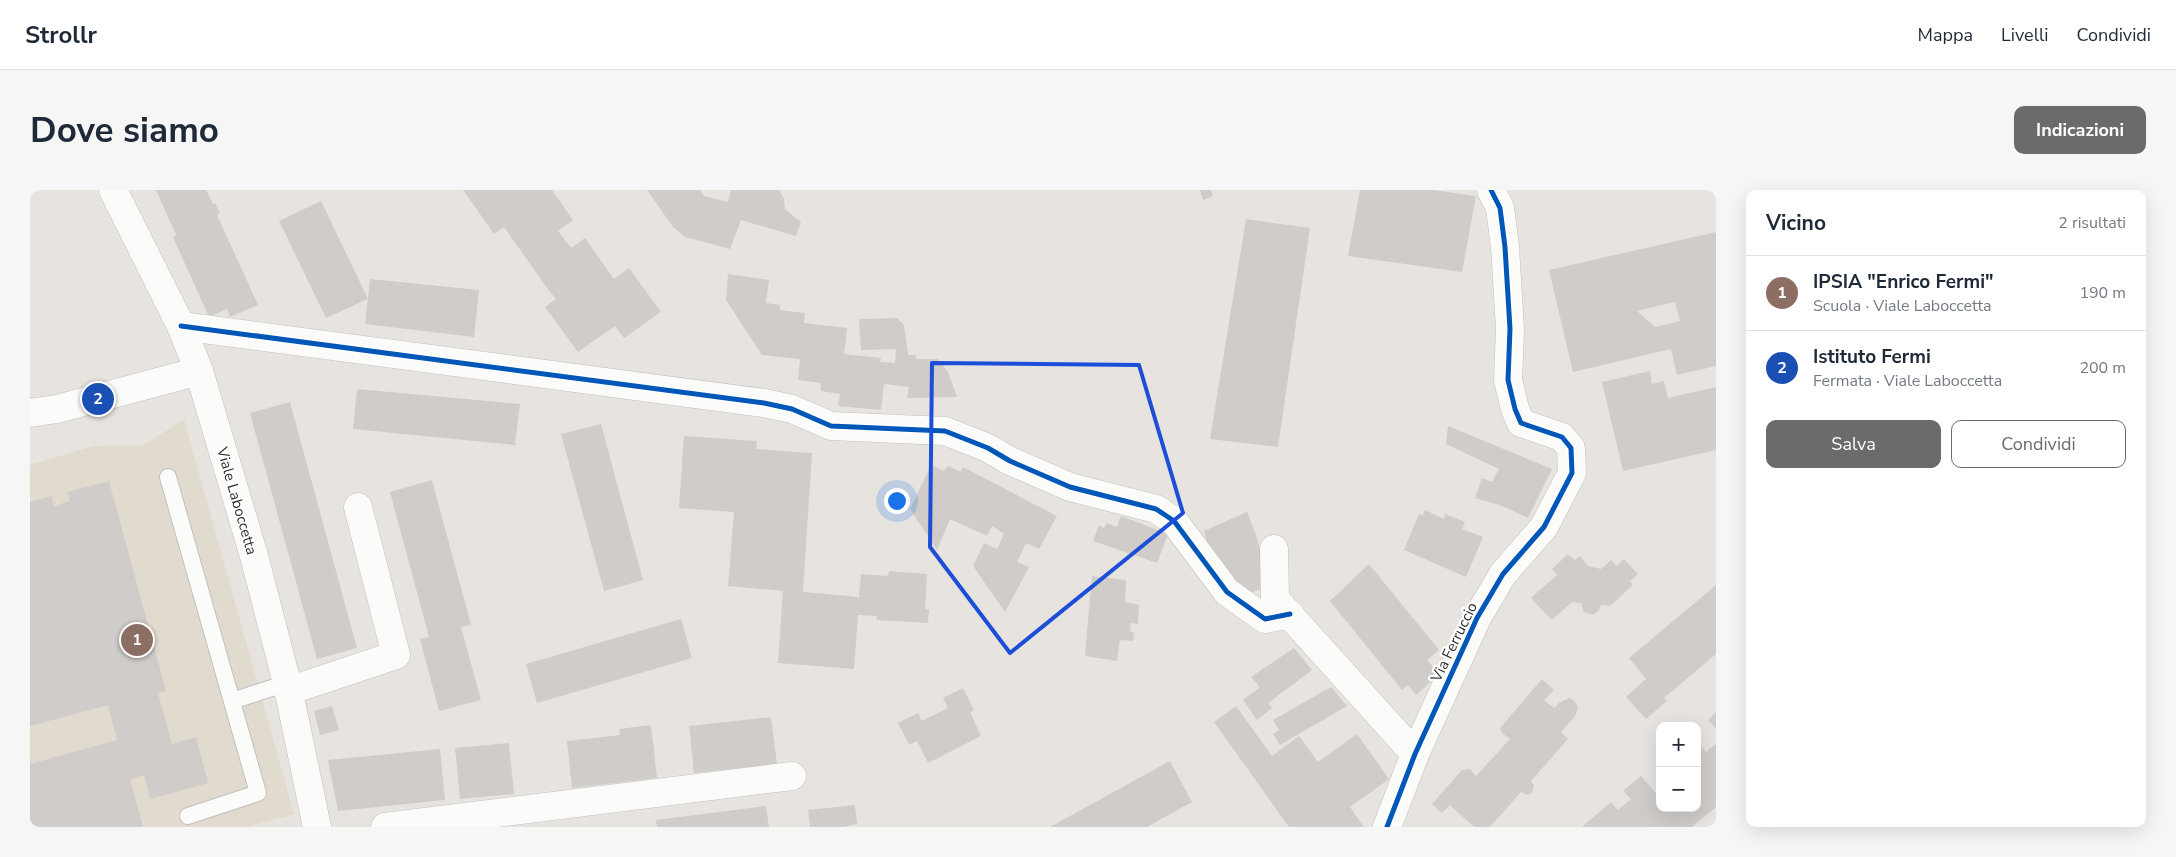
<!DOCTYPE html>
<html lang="it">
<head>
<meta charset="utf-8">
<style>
	:root { --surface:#fff; --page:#f6f6f7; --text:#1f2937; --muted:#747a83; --line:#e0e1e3; --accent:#6c6b6a }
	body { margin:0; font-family:"Nunito Sans",sans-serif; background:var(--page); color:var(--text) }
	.controls { position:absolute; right:15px; bottom:15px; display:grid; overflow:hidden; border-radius:10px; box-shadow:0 5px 20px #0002 }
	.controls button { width:45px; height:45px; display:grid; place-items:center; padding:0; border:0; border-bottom:1px solid var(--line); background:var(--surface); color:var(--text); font:25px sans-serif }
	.you { position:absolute; left:866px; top:310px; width:18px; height:18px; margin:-12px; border:4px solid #fff; border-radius:50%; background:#1a73e8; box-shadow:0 0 0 8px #1a73e833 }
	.badge { display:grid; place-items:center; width:32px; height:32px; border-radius:50%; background:var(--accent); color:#fff; font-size:16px; font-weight:700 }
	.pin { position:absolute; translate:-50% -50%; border:2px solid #fff; box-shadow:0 1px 5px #0006 }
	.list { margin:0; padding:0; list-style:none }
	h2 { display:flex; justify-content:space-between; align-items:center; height:65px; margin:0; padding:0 20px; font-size:21px }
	h2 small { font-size:16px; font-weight:400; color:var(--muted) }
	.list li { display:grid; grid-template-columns:32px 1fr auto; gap:15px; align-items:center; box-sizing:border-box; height:75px; padding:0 20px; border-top:1px solid var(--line) }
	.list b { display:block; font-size:19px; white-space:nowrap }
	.list p { margin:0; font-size:16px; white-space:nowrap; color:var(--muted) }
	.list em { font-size:16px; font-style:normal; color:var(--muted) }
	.actions { display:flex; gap:10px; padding:15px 20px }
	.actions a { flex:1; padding:11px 0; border:1px solid var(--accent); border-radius:10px; text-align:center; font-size:18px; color:var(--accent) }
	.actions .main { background:var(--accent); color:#fff }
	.map { position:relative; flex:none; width:1686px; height:637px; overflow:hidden; border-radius:10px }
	header { display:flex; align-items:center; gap:30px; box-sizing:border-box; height:70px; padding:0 25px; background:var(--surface); border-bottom:1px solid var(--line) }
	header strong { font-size:24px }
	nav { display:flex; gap:28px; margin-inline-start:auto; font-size:18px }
	.intro { display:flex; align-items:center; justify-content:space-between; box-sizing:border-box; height:120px; padding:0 30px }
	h1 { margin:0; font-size:35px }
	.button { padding:12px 22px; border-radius:10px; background:var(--accent); color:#fff; font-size:18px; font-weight:700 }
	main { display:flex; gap:30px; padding:0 30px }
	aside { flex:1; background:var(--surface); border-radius:10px; box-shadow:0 5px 20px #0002 }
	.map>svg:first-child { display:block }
	.education { fill:#e1dbcf }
	.building { fill:#cfccc9; fill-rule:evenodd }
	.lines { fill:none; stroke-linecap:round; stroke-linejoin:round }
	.service-casing { stroke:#c1c0c0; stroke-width:18 }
	.minor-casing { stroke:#c1c0c0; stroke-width:29 }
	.tertiary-casing { stroke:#c1c0c0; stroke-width:29 }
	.service { stroke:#fbfbfa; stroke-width:16 }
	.minor { stroke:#fbfbfa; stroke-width:28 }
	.tertiary { stroke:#fbfbfa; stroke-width:28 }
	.cycleway-casing { stroke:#fff; stroke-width:8 }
	.cycleway { stroke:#0057b8; stroke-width:5 }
	.marked { fill:none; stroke:#1d4ed8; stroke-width:4; stroke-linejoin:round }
	.labels { text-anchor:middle; stroke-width:4.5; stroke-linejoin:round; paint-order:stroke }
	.street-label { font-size:15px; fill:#2a2a2a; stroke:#fff }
</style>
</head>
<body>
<header>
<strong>Strollr</strong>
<nav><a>Mappa</a><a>Livelli</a><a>Condividi</a></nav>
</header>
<div class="intro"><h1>Dove siamo</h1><a class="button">Indicazioni</a></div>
<main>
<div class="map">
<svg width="1686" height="637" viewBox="0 0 1686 637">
	<rect width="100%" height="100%" fill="#e7e4e0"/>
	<polygon class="education" points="154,229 264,624 218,637 0,637 0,275 63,256 114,255"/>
	<g class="building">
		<polygon points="126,0 176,0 183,14 185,13 190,23 187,25 228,115 200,127 197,119 179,127 143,47 146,45"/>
		<polygon points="433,0 522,0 543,30 528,41 541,58 555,48 584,89 599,78 631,122 594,148 585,136 548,162 515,117 526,109 517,98 474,37 464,44"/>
		<polygon points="617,0 670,0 674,6 698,12 701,0 749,0 754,9 755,19 771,32 766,46 711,30 700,59 655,47 643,37"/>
		<polygon points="1170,0 1181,0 1183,6 1173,10"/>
		<polygon points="1330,0 1403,0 1446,6 1432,82 1318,66"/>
		<polygon points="291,11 338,109 296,128 249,31"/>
		<polygon points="1216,29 1280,38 1248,257 1180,249"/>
		<path d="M 1686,42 L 1686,176 L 1647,185 L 1641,159 L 1543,182 L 1519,80 ZM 1645,112 L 1650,131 L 1625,137 L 1607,121 Z"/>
		<polygon points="698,84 739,90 736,113 750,115 750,120 775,123 774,133 817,138 814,164 851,168 850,172 865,173 866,159 831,160 829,129 867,128 874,135 878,165 886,165 886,169 908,169 918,182 927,207 877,208 879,197 854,194 851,220 808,216 810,204 791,201 791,193 768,190 770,169 732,165 696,110"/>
		<polygon points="340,89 449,100 444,147 335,134"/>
		<polygon points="1620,181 1622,194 1634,191 1638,208 1686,197 1686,260 1593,281 1572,192"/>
		<polygon points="327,199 490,214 485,255 323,239"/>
		<polygon points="260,212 327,458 287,469 220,223"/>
		<polygon points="571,234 613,390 574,401 531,244"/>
		<polygon points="1418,236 1522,279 1498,328 1472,316 1445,308 1452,288 1462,292 1469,279 1416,254"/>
		<polygon points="654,246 727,251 726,259 782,263 773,402 829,407 831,384 858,386 859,381 897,384 895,419 899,420 898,433 846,430 847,426 828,425 824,479 748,473 753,401 698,396 704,322 649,318"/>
		<polygon points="901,275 914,281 918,276 931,282 933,277 1027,326 1009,359 996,353 987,372 999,377 975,422 943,376 954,353 967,359 974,344 962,336 957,346 920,329 907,360 880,319"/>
		<polygon points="402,290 441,435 431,437 451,510 409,521 390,449 399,447 360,302"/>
		<polygon points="79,291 136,501 128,503 142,554 166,547 178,593 120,609 114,585 100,589 113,637 0,637 0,574 87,550 78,515 0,536 0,312 22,306 24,316 40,311 37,302"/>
		<polygon points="1395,320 1414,329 1415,324 1435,332 1432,339 1453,347 1436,387 1374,360 1389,324 1393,325"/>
		<polygon points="1217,322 1227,348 1235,379 1238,396 1215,405 1207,391 1196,394 1185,378 1174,341"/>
		<polygon points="1091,326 1138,344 1127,373 1063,351 1069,335 1074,338 1077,333 1087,337"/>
		<polygon points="1538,364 1545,370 1550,366 1558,376 1571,379 1581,370 1587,376 1594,369 1608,384 1600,391 1603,395 1580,416 1571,415 1569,420 1563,425 1554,422 1551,413 1542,412 1522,430 1501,408 1527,385 1522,379"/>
		<polygon points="1339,374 1409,460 1397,470 1409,484 1386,505 1378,495 1372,500 1300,411"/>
		<polygon points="1062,386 1096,390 1095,412 1109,415 1108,434 1101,433 1100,442 1104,442 1103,451 1090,450 1087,471 1055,466"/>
		<polygon points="1686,395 1686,464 1634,508 1637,511 1616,529 1596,507 1616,489 1599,468"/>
		<polygon points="651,429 662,468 507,513 496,474"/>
		<polygon points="1264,458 1282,480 1238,513 1242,518 1227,530 1213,510 1230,497 1221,487"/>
		<polygon points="1512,489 1524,500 1514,510 1524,518 1529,513 1539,508 1543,510 1548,516 1546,525 1531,542 1538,549 1501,591 1504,596 1502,603 1497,605 1491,602 1460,637 1444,637 1420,615 1412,623 1402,614 1432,580 1440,579 1446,586 1480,549 1472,543 1470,538"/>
		<polygon points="1301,497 1317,516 1250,555 1243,544 1249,540 1243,530"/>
		<polygon points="933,498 944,520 940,522 951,546 898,573 887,551 879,555 868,533 888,523 892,531 918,518 913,508"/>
		<polygon points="302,516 309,540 290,545 284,521"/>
		<polygon points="1206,516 1242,566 1269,546 1288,572 1327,544 1359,589 1320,617 1334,637 1259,637 1184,532"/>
		<polygon points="1686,522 1686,539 1678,530"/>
		<polygon points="741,527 747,574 664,583 659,536"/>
		<polygon points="621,535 627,588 542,598 537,551 590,545 589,539"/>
		<polygon points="1667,552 1676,562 1686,554 1686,617 1662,637 1552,637 1581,612 1588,620 1601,609 1593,601 1611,586 1630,608 1630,618 1667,618"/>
		<polygon points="479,553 484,604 430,609 425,558"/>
		<polygon points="410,559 415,610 308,621 298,570"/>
		<polygon points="1140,571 1162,612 1117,637 1020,637"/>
		<polygon points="825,615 827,634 814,637 780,637 778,620"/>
		<polygon points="736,616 739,637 627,637 626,630"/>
	</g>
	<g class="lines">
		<defs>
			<g id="service">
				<polyline points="138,287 228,603 158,626"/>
				<polyline points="202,511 257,493"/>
			</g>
			<g id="minor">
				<polyline points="151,136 734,213 762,219 801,236 915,241 958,258 980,271 1040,297 1126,319 1144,331 1197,402 1235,429 1260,424"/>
				<polyline points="0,223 27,219 169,181"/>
				<polyline points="1244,359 1245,409 1385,564"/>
				<polyline points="258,501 366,465 328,317"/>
				<polyline points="355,637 762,586"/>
				<polyline points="1357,637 1385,564 1447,428 1473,384 1514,337 1542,283 1541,258 1532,247 1491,233 1485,219 1478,190 1480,139 1475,57 1470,18 1461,0"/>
			</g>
			<polyline id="tertiary" points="83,0 151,136 169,181 224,366 257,493 287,637"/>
		</defs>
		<use href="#service" class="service-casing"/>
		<use href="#minor" class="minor-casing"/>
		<use href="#tertiary" class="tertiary-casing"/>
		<use href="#service" class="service"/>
		<use href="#minor" class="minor"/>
		<use href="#tertiary" class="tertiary"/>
		<defs>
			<g id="cycleway">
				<polyline points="151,136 734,213 762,219 801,236 915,241 958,258 980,271 1040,297 1126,319 1144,331 1197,402 1235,429 1260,424"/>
				<polyline points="1357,637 1385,564 1447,428 1473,384 1514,337 1542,283 1541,258 1532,247 1491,233 1485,219 1478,190 1480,139 1475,57 1470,18 1461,0"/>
			</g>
		</defs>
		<use href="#cycleway" class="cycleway-casing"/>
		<use href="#cycleway" class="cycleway"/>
	</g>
	<path class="marked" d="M 902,173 L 1109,175 L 1153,323 L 980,463 L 900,357 Z"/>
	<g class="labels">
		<g class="street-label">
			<text transform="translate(207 311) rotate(74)" y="5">Viale Laboccetta</text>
			<text transform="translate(1424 452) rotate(-64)" y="5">Via Ferruccio</text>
		</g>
	</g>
</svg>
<div class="controls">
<button>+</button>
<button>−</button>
</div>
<div class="you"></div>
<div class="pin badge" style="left:107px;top:450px;background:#8d6e63">1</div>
<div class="pin badge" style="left:68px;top:209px;background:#1a4fb4">2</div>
</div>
<aside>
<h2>Vicino<small>2 risultati</small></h2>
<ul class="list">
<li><span class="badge" style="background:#8d6e63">1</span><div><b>IPSIA &quot;Enrico Fermi&quot;</b><p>Scuola · Viale Laboccetta</p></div><em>190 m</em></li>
<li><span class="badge" style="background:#1a4fb4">2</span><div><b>Istituto Fermi</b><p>Fermata · Viale Laboccetta</p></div><em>200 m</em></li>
</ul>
<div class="actions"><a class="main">Salva</a><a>Condividi</a></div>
</aside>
</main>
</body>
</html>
